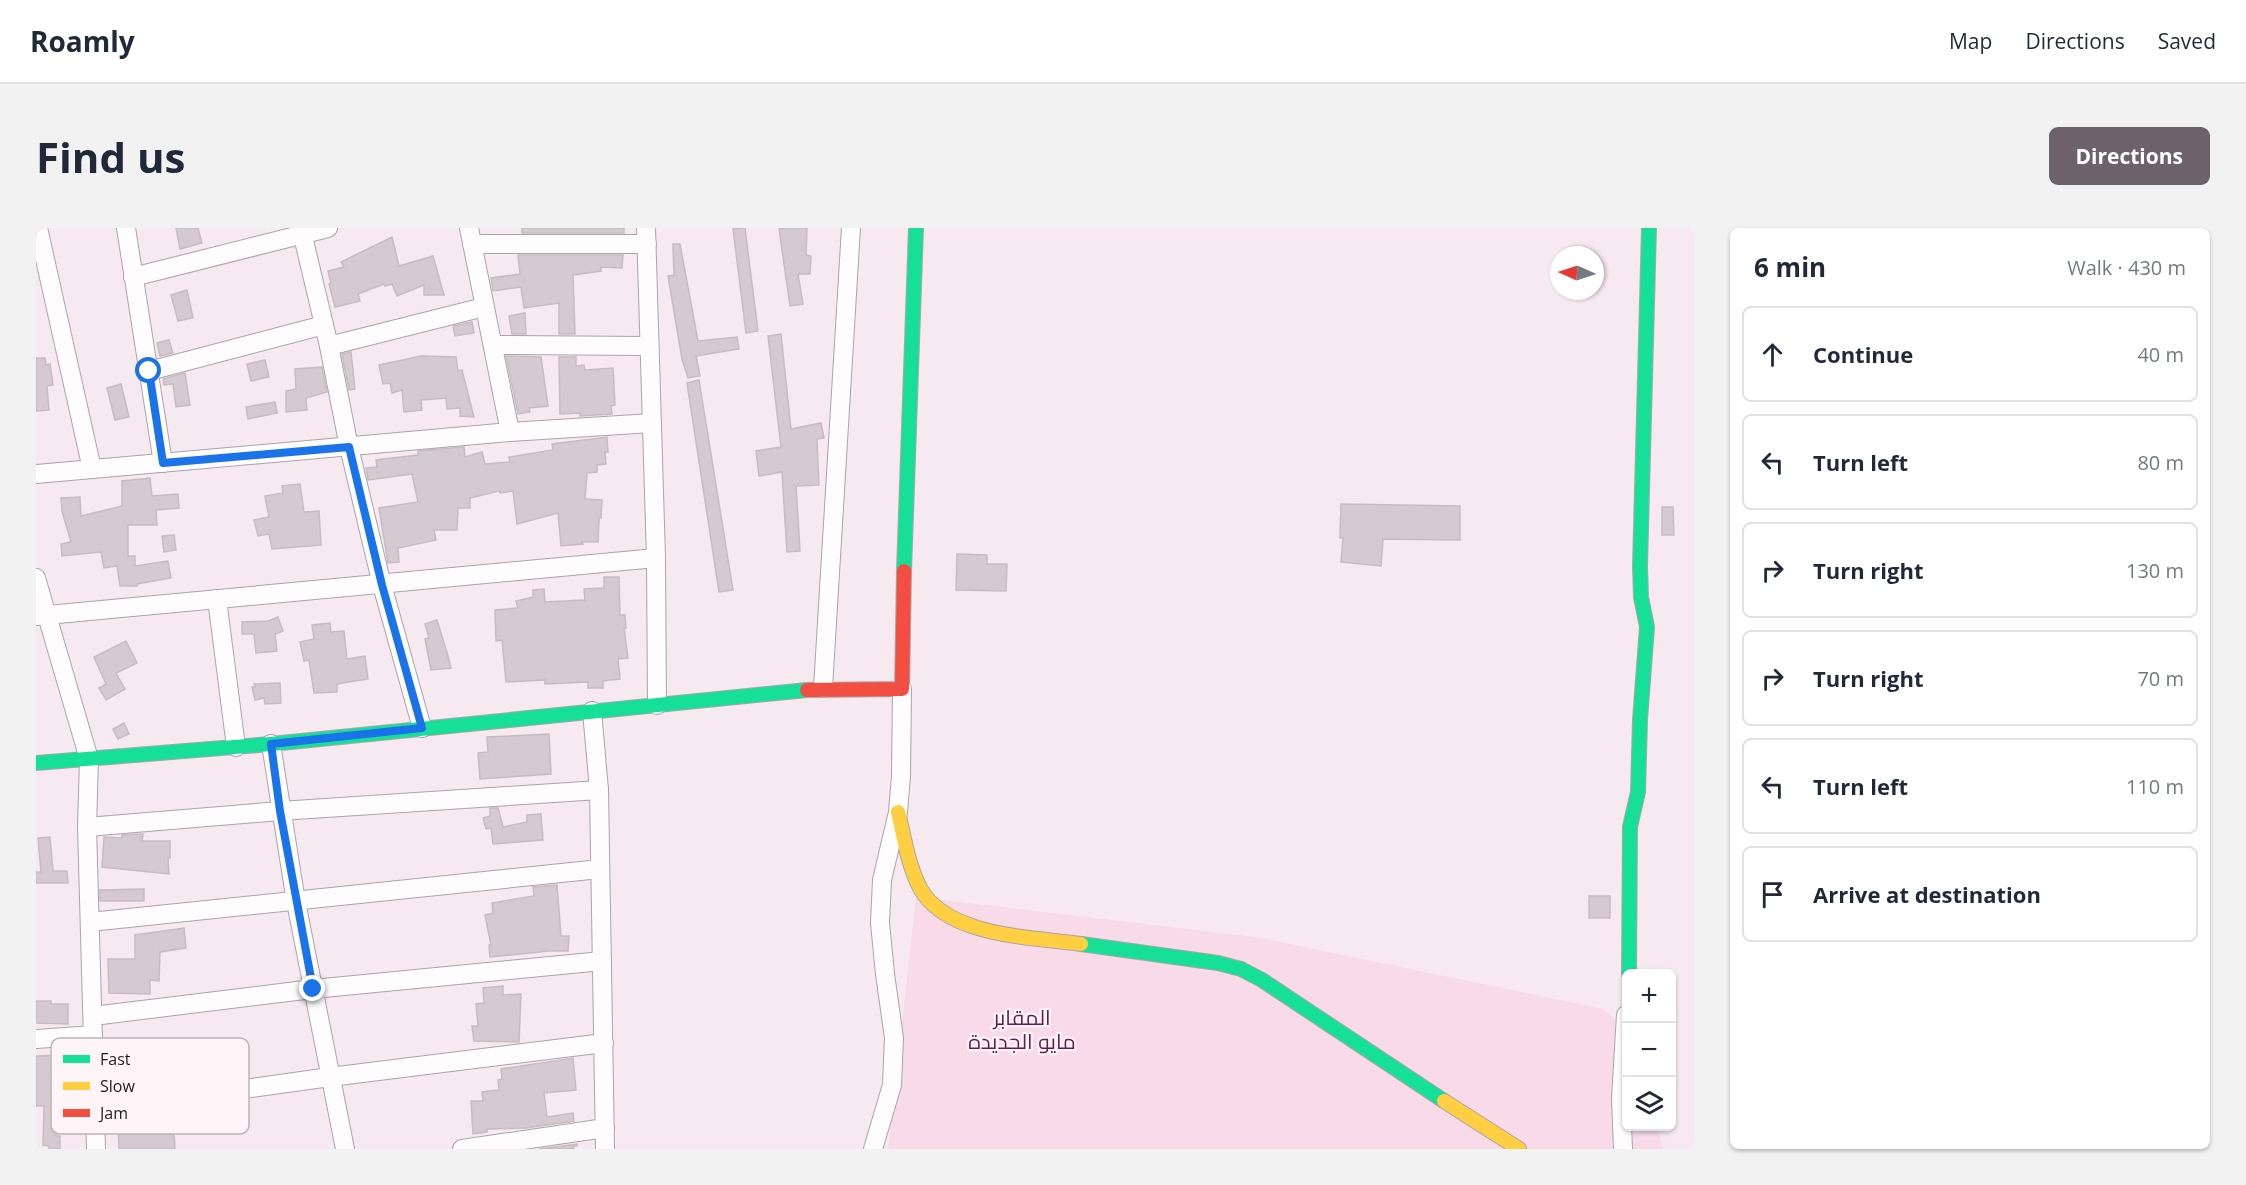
<!DOCTYPE html>
<html lang="en">
<head>
<meta charset="utf-8">
<style>
	:root { --surface:#fff; --page:#f2f2f3; --text:#1f2937; --muted:#747a83; --line:#e0e1e3; --accent:#6c6267 }
	body { margin:0; font-family:"Open Sans",Cairo,sans-serif; background:var(--page); color:var(--text) }
	.controls { position:absolute; right:18px; bottom:18px; display:grid; overflow:hidden; border-radius:9px; box-shadow:0 2px 4px #0004 }
	.controls button { width:54px; height:54px; display:grid; place-items:center; padding:0; border:0; border-bottom:2px solid var(--line); background:var(--surface); color:var(--text); font:30px sans-serif }
	.compass { position:absolute; left:1514px; top:18px; width:54px; height:54px; border-radius:50%; background:var(--surface); box-shadow:0 2px 4px #0004; rotate:273deg }
	.stop { position:absolute; width:18px; height:18px; margin:-14px; border:4px solid #1a73e8; border-radius:50%; background:#fff }
	.stop.end { background:#1a73e8; border-color:#fff; box-shadow:0 2px 6px #0008 }
	.list { margin:0; padding:0; list-style:none }
	h2 { display:flex; justify-content:space-between; align-items:center; height:78px; margin:0; padding:0 24px; font-size:26px }
	h2 small { font-size:20px; font-weight:400; color:var(--muted) }
	.list li { display:grid; grid-template-columns:39px 1fr auto; gap:18px; align-items:center; box-sizing:border-box; height:96px; margin:0 12px 12px; padding:0 12px; border:2px solid var(--line); border-radius:9px }
	.list b { display:block; font-size:22px; white-space:nowrap }
	.list em { font-size:20px; font-style:normal; color:var(--muted) }
	.icon { flex:none; width:33px; height:33px; fill:none; stroke:currentColor; stroke-width:2; stroke-linecap:round; stroke-linejoin:round }
	.map { position:relative; flex:none; width:1658px; height:921px; overflow:hidden; border-radius:9px }
	header { display:flex; align-items:center; gap:36px; box-sizing:border-box; height:84px; padding:0 30px; background:var(--surface); border-bottom:2px solid var(--line) }
	header strong { font-size:28px }
	nav { display:flex; gap:33px; margin-inline-start:auto; font-size:21px }
	.intro { display:flex; align-items:center; justify-content:space-between; box-sizing:border-box; height:144px; padding:0 36px }
	h1 { margin:0; font-size:42px }
	.button { padding:15px 27px; border-radius:9px; background:var(--accent); color:#fff; font-size:21px; font-weight:700 }
	main { display:flex; gap:36px; padding:0 36px }
	aside { flex:1; background:var(--surface); border-radius:9px; box-shadow:0 2px 4px #0004 }
	.map>svg:first-child { display:block }
	.green { fill:#f8dae8 }
	.building { fill:#d4cacf; stroke:#c7bdc1; stroke-width:1.5 }
	.lines { fill:none; stroke-linecap:round; stroke-linejoin:round }
	.street-casing { stroke:#ada3a8; stroke-width:20 }
	.fast-casing { stroke:#ada3a8; stroke-width:16 }
	.slow-casing { stroke:#ada3a8; stroke-width:16 }
	.jam-casing { stroke:#ada3a8; stroke-width:16 }
	.street { stroke:#fefcfd; stroke-width:18 }
	.fast { stroke:#16e098; stroke-width:14 }
	.slow { stroke:#ffcf43; stroke-width:14 }
	.jam { stroke:#f24e42; stroke-width:14 }
	.route { stroke:#1a73e8; stroke-width:8 }
	.labels { text-anchor:middle; stroke-width:4.5; stroke-linejoin:round; paint-order:stroke }
	.park-label { font-size:21px; fill:#671b49; stroke:#fff5f9 }
	.key { fill:#fff5f9; stroke:#bdb3b7; stroke-width:1.5 }
	.key-label { font-size:16px; fill:#221a1e }
</style>
</head>
<body>
<header>
<strong>Roamly</strong>
<nav><a>Map</a><a>Directions</a><a>Saved</a></nav>
</header>
<div class="intro"><h1>Find us</h1><a class="button">Directions</a></div>
<main>
<div class="map">
<svg width="1658" height="921" viewBox="0 0 1658 921">
	<rect width="100%" height="100%" fill="#f6e9ef"/>
	<polygon class="green" points="880,669 1219,709 1567,781 1590,800 1590,898 1621,899 1627,921 852,921"/>
	<g class="building">
		<polygon points="140,0 162,0 166,15 144,21"/>
		<rect x="486" y="0" width="102" height="5"/>
		<polygon points="709,0 722,103 710,105 697,1"/>
		<polygon points="751,0 771,0 770,27 775,28 774,46 762,46 767,76 754,78 743,1"/>
		<polygon points="356,9 363,38 397,28 408,67 388,67 388,57 361,68 356,56 349,58 348,56 322,66 324,73 299,79 293,56 295,55 292,43 308,39 305,34"/>
		<polygon points="637,16 644,16 662,113 701,109 703,121 660,128 664,148 652,150 646,131 632,48 638,47"/>
		<polygon points="482,27 587,27 586,40 565,39 565,43 537,47 539,106 523,106 523,75 488,80 485,59 457,63 455,50 484,46"/>
		<polygon points="151,62 157,90 142,93 135,67"/>
		<polygon points="489,85 490,106 476,106 473,88"/>
		<polygon points="436,94 438,105 419,108 417,98"/>
		<polygon points="745,106 755,201 785,195 788,210 781,211 783,257 760,258 764,323 751,324 746,244 723,248 720,223 745,219 732,108"/>
		<polygon points="133,112 137,125 124,128 121,115"/>
		<polygon points="315,124 319,161 313,162 306,126"/>
		<polygon points="385,128 420,129 422,143 426,142 438,189 424,188 424,180 411,181 410,170 385,172 386,182 368,184 366,162 356,165 354,155 347,156 343,137"/>
		<polygon points="470,128 505,129 512,178 493,180 494,184 482,186"/>
		<polygon points="523,129 540,129 540,138 548,137 549,142 577,140 579,177 575,178 576,186 544,188 544,185 524,186"/>
		<polygon points="0,130 9,130 10,137 14,136 17,157 11,158 13,182 0,183"/>
		<polygon points="229,132 233,149 215,153 211,136"/>
		<polygon points="286,139 291,164 270,170 271,182 250,184 250,163 260,161 259,141"/>
		<polygon points="149,145 154,177 140,179 137,156 128,157 127,151"/>
		<polygon points="663,152 697,362 683,364 651,155"/>
		<polygon points="85,156 93,189 79,192 71,160"/>
		<polygon points="239,174 241,185 212,191 210,179"/>
		<polygon points="571,209 572,224 569,224 570,236 561,237 561,244 551,245 549,271 566,272 565,290 563,290 562,314 546,314 547,316 525,318 522,285 481,296 477,263 464,265 463,263 434,270 434,280 422,280 421,302 398,302 400,312 362,320 363,334 352,335 343,280 382,274 376,246 332,252 330,240 341,239 340,232 382,227 382,223 428,219 429,229 446,224 449,236 474,234 473,229 517,222 516,216"/>
		<polygon points="114,250 116,268 142,266 143,280 120,282 121,297 92,297 92,328 99,328 99,338 132,333 135,350 101,356 101,358 84,358 81,338 68,340 65,324 26,328 25,316 35,314 26,283 25,270 44,269 45,288 86,278 86,253"/>
		<polygon points="264,256 268,284 283,283 285,317 236,321 233,306 222,308 218,292 233,289 229,268 247,265 246,258"/>
		<polygon points="1305,276 1424,278 1424,312 1347,311 1345,338 1305,334 1307,310 1304,310"/>
		<polygon points="1626,279 1637,279 1638,307 1626,307"/>
		<polygon points="138,307 140,322 128,324 126,308"/>
		<polygon points="921,326 951,327 951,336 971,336 970,363 920,362"/>
		<polygon points="568,349 583,349 584,387 589,387 590,400 588,400 592,430 582,431 584,451 567,453 567,460 552,460 552,454 509,456 509,452 470,454 466,412 460,413 459,382 482,380 480,373 497,369 497,362 508,361 509,374 549,372 548,361 568,360"/>
		<polygon points="242,389 247,403 239,406 241,423 220,425 218,406 206,406 206,394 232,393"/>
		<polygon points="401,392 412,428 415,440 395,442 389,411 393,410 389,396"/>
		<polygon points="294,395 295,404 308,403 311,431 329,428 332,451 301,456 301,464 278,465 273,432 268,433 264,414 278,411 276,397"/>
		<polygon points="90,413 101,435 80,445 89,461 70,472 63,460 70,456 58,429"/>
		<polygon points="244,455 245,475 229,476 228,470 219,472 216,459 219,459 218,456"/>
		<polygon points="88,495 93,506 82,511 77,501"/>
		<polygon points="513,506 515,546 444,551 442,525 452,524 451,509"/>
		<polygon points="454,580 462,580 467,599 491,594 491,587 505,586 507,612 457,616 455,600 450,601 447,590 454,588"/>
		<polygon points="107,606 106,613 134,613 134,630 132,630 133,646 66,639 68,609 86,610 86,607"/>
		<polygon points="14,609 17,643 31,643 32,655 0,655 0,644 5,644 2,610"/>
		<polygon points="521,657 525,708 533,708 532,723 513,723 454,729 453,717 455,717 449,687 457,685 456,675 498,668 497,659"/>
		<polygon points="108,661 108,673 64,673 64,662"/>
		<rect x="1553" y="668" width="21" height="22"/>
		<polygon points="148,700 150,720 124,724 123,753 114,752 114,766 73,765 72,731 99,731 99,707"/>
		<polygon points="467,758 467,767 485,766 483,814 438,813 436,798 442,798 440,776 448,775 447,760"/>
		<polygon points="0,773 15,773 15,776 32,776 32,796 0,795"/>
		<polygon points="30,827 33,849 25,850 25,876 21,877 20,908 24,908 24,921 13,921 13,918 7,917 8,878 0,878 0,828"/>
		<polygon points="537,830 540,862 508,865 511,889 537,885 538,893 490,900 451,901 451,904 437,906 435,873 447,873 446,864 463,862 462,852 466,851 465,841"/>
		<polygon points="110,886 110,891 137,889 139,921 83,921 82,890"/>
		<polygon points="541,916 541,918 537,918 538,921 503,921"/>
	</g>
	<g class="lines">
		<defs>
			<g id="street">
				<polyline points="2,0 56,241"/>
				<polyline points="90,0 127,235"/>
				<polyline points="265,0 293,118 313,219 346,357 386,500"/>
				<polyline points="433,0 474,204"/>
				<polyline points="610,0 620,330 621,477"/>
				<polyline points="436,16 611,16"/>
				<polyline points="97,49 292,0"/>
				<polyline points="457,117 612,118"/>
				<polyline points="293,118 448,79"/>
				<polyline points="113,143 288,97"/>
				<polyline points="0,246 474,204 616,195"/>
				<polyline points="0,350 53,531 51,599 60,921"/>
				<polyline points="181,371 200,519"/>
				<polyline points="0,388 620,330"/>
				<polyline points="787,460 815,0"/>
				<polyline points="556,483 563,562 569,921"/>
				<polyline points="235,516 260,674 309,921"/>
				<polyline points="51,599 244,583 563,562"/>
				<polyline points="54,694 564,641"/>
				<polyline points="57,788 277,761 566,733"/>
				<polyline points="0,811 57,807"/>
				<polyline points="59,882 294,849 568,815"/>
				<polyline points="426,921 569,900"/>
				<polyline points="837,921 856,857 858,810 849,746 844,695 846,652 862,584 865,548 866,461"/>
				<polyline points="1587,921 1585,870 1590,787"/>
			</g>
			<g id="fast">
				<polyline points="868,343 880,0"/>
				<polyline points="0,535 235,516 771,462"/>
				<polyline points="1045,716 1182,735 1205,741 1226,752 1408,873"/>
				<polyline points="1593,746 1594,599 1602,564 1604,492 1611,399 1605,369 1604,338 1613,0"/>
			</g>
			<g id="slow">
				<path d="M 862,584 C 868,609 872,637 884,660 C 911,709 996,709 1045,716"/>
				<polyline points="1408,873 1483,921"/>
			</g>
			<polyline id="jam" points="771,462 866,461 868,343"/>
		</defs>
		<use href="#street" class="street-casing"/>
		<use href="#fast" class="fast-casing"/>
		<use href="#slow" class="slow-casing"/>
		<use href="#jam" class="jam-casing"/>
		<use href="#street" class="street"/>
		<use href="#fast" class="fast"/>
		<use href="#slow" class="slow"/>
		<use href="#jam" class="jam"/>
	</g>
	<g class="lines">
		<polyline class="route" points="113,143 127,235 313,219 346,357 386,500 235,516 244,583 277,761"/>
	</g>
	<g class="labels">
		<g class="park-label">
			<text x="986" y="797">المقابر<tspan x="986" dy="24">مايو الجديدة</tspan></text>
		</g>
	</g>
	<rect x="15" y="810" width="198" height="96" rx="9" class="key"/>
	<rect x="27" y="827" width="27" height="8" fill="#16e098"/>
	<rect x="27" y="854" width="27" height="8" fill="#ffcf43"/>
	<rect x="27" y="881" width="27" height="8" fill="#f24e42"/>
	<g class="key-label">
		<text x="64" y="837">Fast</text>
		<text x="64" y="864">Slow</text>
		<text x="64" y="891">Jam</text>
	</g>
</svg>
<div class="controls">
<button>+</button>
<button>−</button>
<button><svg class="icon" aria-label="layers" viewBox="0 0 24 24"><path d="M12 4l9 5-9 5-9-5zM3 14l9 5 9-5"/></svg></button>
</div>
<svg class="compass" viewBox="-18 -18 36 36"><path d="M0-13l5 13h-10z" fill="#e53935"/><path d="M0 13l5-13h-10z" fill="#747a83"/></svg>
<div class="stop" style="left:113px;top:143px"></div>
<div class="stop end" style="left:277px;top:761px"></div>
</div>
<aside>
<h2>6 min<small>Walk · 430 m</small></h2>
<ul class="list">
<li><svg class="icon" aria-label="ahead" viewBox="0 0 24 24"><path d="M12 20V5M6 11l6-6 6 6"/></svg><div><b>Continue</b></div><em>40 m</em></li>
<li><svg class="icon" aria-label="left" viewBox="0 0 24 24"><path d="M17 20v-9H6M10 6l-5 5 5 5"/></svg><div><b>Turn left</b></div><em>80 m</em></li>
<li><svg class="icon" aria-label="right" viewBox="0 0 24 24"><path d="M7 20v-9h11M14 6l5 5-5 5"/></svg><div><b>Turn right</b></div><em>130 m</em></li>
<li><svg class="icon" aria-label="right" viewBox="0 0 24 24"><path d="M7 20v-9h11M14 6l5 5-5 5"/></svg><div><b>Turn right</b></div><em>70 m</em></li>
<li><svg class="icon" aria-label="left" viewBox="0 0 24 24"><path d="M17 20v-9H6M10 6l-5 5 5 5"/></svg><div><b>Turn left</b></div><em>110 m</em></li>
<li><svg class="icon" aria-label="arrive" viewBox="0 0 24 24"><path d="M6 21V4h12l-3 4 3 4H6"/></svg><div><b>Arrive at destination</b></div></li>
</ul>
</aside>
</main>
</body>
</html>
